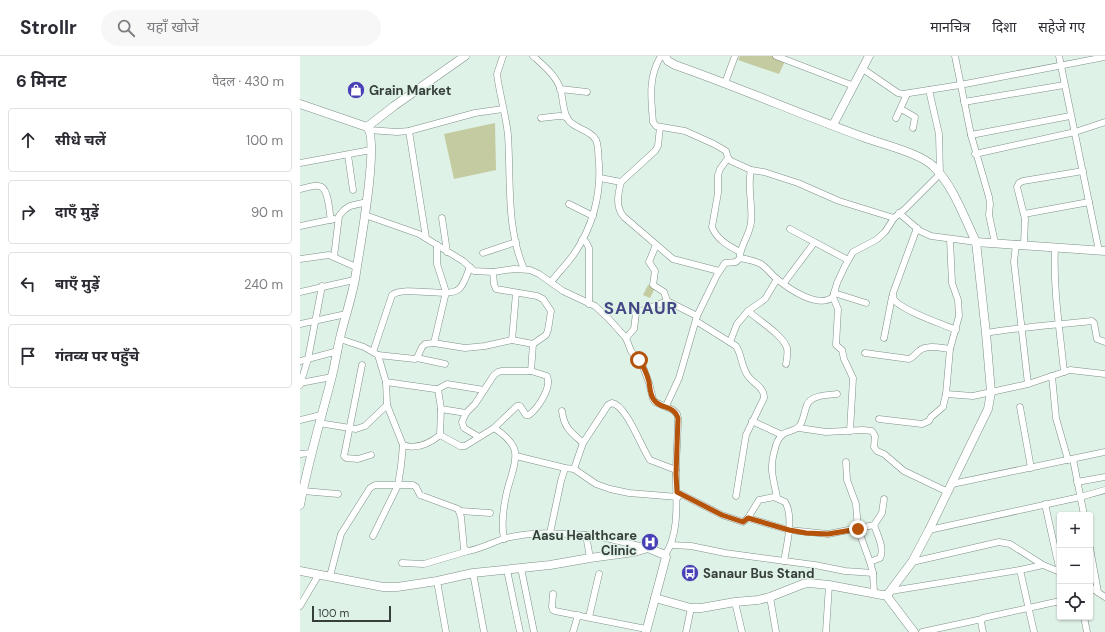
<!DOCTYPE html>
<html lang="hi">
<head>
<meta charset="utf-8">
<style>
	:root { --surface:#fff; --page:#f7f7f7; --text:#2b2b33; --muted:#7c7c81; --line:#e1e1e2 }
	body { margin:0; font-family:"DM Sans","Noto Sans Devanagari",sans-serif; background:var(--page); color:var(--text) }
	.controls { position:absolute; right:12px; bottom:12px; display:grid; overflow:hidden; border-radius:4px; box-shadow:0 1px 3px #0004 }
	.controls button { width:36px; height:36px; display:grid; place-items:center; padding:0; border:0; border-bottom:1px solid var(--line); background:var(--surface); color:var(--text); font:20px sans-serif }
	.scale { position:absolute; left:12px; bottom:10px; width:79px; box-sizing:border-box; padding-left:4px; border:2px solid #373f3b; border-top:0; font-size:11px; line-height:14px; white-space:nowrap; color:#373f3b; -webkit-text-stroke:3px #dff2e7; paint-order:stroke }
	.stop { position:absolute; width:12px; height:12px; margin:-9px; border:3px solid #b45309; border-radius:50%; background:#fff }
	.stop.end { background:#b45309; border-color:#fff; box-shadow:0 1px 4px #0008 }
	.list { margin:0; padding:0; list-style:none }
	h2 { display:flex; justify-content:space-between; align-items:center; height:52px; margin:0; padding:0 16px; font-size:17px }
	h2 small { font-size:13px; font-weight:400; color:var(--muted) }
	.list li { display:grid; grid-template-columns:26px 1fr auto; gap:12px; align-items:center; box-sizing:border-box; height:64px; margin:0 8px 8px; padding:0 8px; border:1px solid var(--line); border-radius:4px }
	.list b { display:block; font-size:15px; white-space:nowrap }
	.list em { font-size:13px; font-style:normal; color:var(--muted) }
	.icon { flex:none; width:22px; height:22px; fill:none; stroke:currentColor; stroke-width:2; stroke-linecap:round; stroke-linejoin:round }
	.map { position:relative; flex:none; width:805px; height:576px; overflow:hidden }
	header { display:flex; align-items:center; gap:24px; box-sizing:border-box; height:56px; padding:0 20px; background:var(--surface); border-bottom:1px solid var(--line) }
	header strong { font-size:19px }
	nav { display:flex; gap:22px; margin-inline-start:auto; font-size:14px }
	.search { width:280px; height:36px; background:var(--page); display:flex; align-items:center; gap:10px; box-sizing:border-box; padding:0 14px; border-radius:22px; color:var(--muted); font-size:15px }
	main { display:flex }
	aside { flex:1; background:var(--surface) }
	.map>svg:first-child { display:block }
	.green { fill:#c5cba0 }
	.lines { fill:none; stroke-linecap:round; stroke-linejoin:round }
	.minor-casing { stroke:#7f9087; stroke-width:7 }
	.tertiary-casing { stroke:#7f9087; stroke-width:9 }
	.minor { stroke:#fff; stroke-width:6 }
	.tertiary { stroke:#fff; stroke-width:8 }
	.route { stroke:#b45309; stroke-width:5 }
	.labels { text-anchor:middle; stroke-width:3; stroke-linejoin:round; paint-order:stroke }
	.poi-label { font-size:13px; font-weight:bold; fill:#373f3b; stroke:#dff2e7; text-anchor:start }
	.district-label { font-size:17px; font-weight:bold; letter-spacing:1px; fill:#454785; stroke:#dff2e7 }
</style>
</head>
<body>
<header>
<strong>Strollr</strong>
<div class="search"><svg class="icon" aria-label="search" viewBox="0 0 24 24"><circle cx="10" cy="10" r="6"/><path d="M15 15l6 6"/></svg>यहाँ खोजें</div>
<nav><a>मानचित्र</a><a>दिशा</a><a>सहेजे गए</a></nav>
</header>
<main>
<aside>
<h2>6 मिनट<small>पैदल · 430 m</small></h2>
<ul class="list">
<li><svg class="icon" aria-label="ahead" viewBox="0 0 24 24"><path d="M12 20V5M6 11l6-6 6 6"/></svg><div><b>सीधे चलें</b></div><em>100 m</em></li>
<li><svg class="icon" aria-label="right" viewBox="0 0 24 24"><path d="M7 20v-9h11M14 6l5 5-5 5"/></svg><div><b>दाएँ मुड़ें</b></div><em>90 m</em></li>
<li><svg class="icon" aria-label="left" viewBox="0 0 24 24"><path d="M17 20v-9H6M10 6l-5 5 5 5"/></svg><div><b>बाएँ मुड़ें</b></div><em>240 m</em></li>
<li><svg class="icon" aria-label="arrive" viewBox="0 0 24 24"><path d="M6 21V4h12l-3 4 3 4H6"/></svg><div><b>गंतव्य पर पहुँचे</b></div></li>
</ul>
</aside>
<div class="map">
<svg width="805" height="576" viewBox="0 0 805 576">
	<rect width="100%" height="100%" fill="#dff2e7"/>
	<g class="green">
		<polygon points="440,0 478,0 486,3 479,18 438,4"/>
		<polygon points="195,67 196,114 154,123 144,78"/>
		<polygon points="348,229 355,232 350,242 343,239"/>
	</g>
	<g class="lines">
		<defs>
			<g id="minor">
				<path d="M 203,0 L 197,18 L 198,25 C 201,43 206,61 208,79 C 211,124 206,171 224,213"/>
				<path d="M 233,0 C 244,10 257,20 261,35 C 263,44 263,54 267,62 C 273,73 290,73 296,84 C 299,91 298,101 299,108 C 301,140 292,172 274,198 C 267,208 258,217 251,226"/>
				<path d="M 361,0 C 348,21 351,42 353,66 L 356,70 L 385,75 L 414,88 L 426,95 L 428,102 L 431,105 L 451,114 L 464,116 L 498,127 L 539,145 L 594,162"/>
				<polyline points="476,0 554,30"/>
				<polyline points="655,0 671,79 689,141 690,148 689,159 695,187"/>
				<polyline points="759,0 799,195"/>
				<polyline points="563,13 598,37 603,38 660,29 805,1"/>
				<polyline points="425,27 435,0"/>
				<polyline points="260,33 287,36"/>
				<polyline points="664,46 764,29"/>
				<polyline points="601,53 615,61 613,72"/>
				<polyline points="241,62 259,60 267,61"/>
				<polyline points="596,62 607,38"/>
				<polyline points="69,74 97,76 109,75 175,57 203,53"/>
				<polyline points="109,75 126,182"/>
				<polyline points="671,79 770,60"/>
				<polyline points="675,98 775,76 805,66"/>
				<polyline points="48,99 53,134"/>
				<path d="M 428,102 L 420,113 L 418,119 L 418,137 L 412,171 C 417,184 429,190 440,196"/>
				<polyline points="0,107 71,94"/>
				<polyline points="300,122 321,126 355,95 358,90 360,71"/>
				<path d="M 321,126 C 318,138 315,151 324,161 L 373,203 L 419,215"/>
				<path d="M 0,133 C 6,132 13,129 19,130 C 29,131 29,156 31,164"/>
				<polyline points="269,148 293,160"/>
				<polyline points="599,157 620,175 631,180 676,186"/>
				<polyline points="724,158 789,146"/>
				<path d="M 65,159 L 119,178 L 163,205 L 174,215 L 193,216 L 214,213 L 230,214 L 239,218 L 263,235 L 295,250 L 308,262 L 326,282 L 331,295 L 342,308 L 349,327 L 353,343 L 355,346 L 373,354 L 377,358 L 378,362 C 378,381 376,399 376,418 C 376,443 380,477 365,499"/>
				<polyline points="142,162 147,196"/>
				<polyline points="0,170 34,163"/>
				<path d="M 617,172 L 593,237 C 593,240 593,243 595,245 C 608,257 640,267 656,274"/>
				<polyline points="490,173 548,204"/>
				<polyline points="282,184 286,186 289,192 289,248"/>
				<polyline points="716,188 714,206 728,328"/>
				<polyline points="356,189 349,206 355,215 353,229 364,236 367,245"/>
				<polyline points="724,189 725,163 717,131 719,127 723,125 783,115"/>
				<path d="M 755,192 C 753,233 760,275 764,316"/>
				<polyline points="183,197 216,186"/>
				<path d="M 440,199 C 442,187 450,178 451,166 C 453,149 447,131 451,114"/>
				<polyline points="34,201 39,160 44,154 50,150 67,146"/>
				<polyline points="0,203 29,199 56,211"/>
				<polyline points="193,216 194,228 196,233 237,240 243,243 251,255 248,274 246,279 233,288 231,315"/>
				<polyline points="484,227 514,187"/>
				<polyline points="0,236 54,224"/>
				<polyline points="534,237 566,247"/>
				<path d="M 448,255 C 458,264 483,279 487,292 C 488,297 487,303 486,308"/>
				<path d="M 396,265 L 436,290 C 442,299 441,310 448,320 C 453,327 465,332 464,342 L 446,379 L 436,440"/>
				<polyline points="0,268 46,258"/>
				<path d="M 686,277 C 721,271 757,269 792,265 L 794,267 L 797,283 L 805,286"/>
				<polyline points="326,282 334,273 336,257 367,245 397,260"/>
				<polyline points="584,282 592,241"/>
				<polyline points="212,284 216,237"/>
				<polyline points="430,286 437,268 448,255 465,243 477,223"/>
				<polyline points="134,287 146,236 137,208 137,189"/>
				<path d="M 73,296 L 92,239 C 105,229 148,243 159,233 C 164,229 167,218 170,211"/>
				<path d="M 565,297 L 609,303 C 614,301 615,298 619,295 C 627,288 641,292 650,293"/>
				<polyline points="78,299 115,303 117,302 122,291 125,288 134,287 165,292 185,290 212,284 233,288"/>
				<polyline points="117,302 145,308"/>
				<polyline points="0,305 38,295"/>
				<polyline points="62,309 44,400 46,402 58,403 71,399"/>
				<polyline points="752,320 756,362 768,404"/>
				<polyline points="86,326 135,333 138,333 147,328 184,334"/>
				<polyline points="0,327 32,321"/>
				<polyline points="0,329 8,303 22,230"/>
				<polyline points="646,338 673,340 728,328 770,314 805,318"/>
				<path d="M 87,349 L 103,389 C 117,394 129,388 140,379 L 141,353 L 138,333"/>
				<path d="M 366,350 L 379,322 L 397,260 L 417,219 L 425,207 L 436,206 L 440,202 C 446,203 455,205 461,208 C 467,212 471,218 477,223 C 489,233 518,253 533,241"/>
				<polyline points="720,351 731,412"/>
				<polyline points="141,353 166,357"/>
				<path d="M 262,355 C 264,372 271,376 283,387"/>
				<polyline points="579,363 622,368 629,365 631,361 643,351 646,338 650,293 659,260 658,244 652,227 650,183"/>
				<polyline points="0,364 21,359"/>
				<polyline points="452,365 482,379"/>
				<polyline points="19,367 56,373 65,370 87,349 86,326 78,299 64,291 40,283"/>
				<path d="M 194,372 C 202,377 210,383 214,392 C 219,404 208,427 206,440 C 203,454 201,468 204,483"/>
				<polyline points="499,372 526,376 563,374 572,375 575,380 574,391 577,395 584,398 604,415 648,436"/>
				<polyline points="550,375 553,322 544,303 542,294 536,289 538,253 533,241 537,227 545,210 553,196 576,184 585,176 594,162 605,153 640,118 639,78 629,34"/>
				<path d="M 140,379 L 160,390 L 165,390 L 194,372 L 217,350 L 220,350 L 226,359 L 229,359 C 238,352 252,332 247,320 L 231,315 L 202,315 L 198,316 L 194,319 L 175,348 L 166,357 L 162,366 L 164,372 L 179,381"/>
				<polyline points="0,398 11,397"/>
				<polyline points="216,400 265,412 274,413 296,428 310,433 329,437 378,441"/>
				<polyline points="773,403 784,459"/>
				<polyline points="546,406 547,424 556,448 558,473 570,506 573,517 574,537"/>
				<path d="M 274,413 L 283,387 L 308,349 L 312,347 C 327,350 341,391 350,404 L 376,414"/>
				<polyline points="777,426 805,421"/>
				<polyline points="652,428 805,396"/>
				<polyline points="3,435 38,438"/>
				<path d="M 377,436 L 422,459 L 443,466 L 448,462 L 459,444 L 474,441 L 485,446 C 494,460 487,489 484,505"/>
				<path d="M 477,441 C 473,421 469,413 475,393 C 476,388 478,383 482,379 C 487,374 496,376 500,369 C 504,363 504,356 507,349 C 511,339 528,339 537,338"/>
				<polyline points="745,448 760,516"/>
				<polyline points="160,455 190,457"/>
				<path d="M 448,462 L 489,474 L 528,478 L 574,469 C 577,478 585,493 580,502 L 570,506"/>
				<polyline points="574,469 582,457 584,443"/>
				<polyline points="629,474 780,441 805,434"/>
				<polyline points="250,477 261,425 265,412"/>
				<polyline points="73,480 98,429 101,410 103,389"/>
				<polyline points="371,489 391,490 425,497 515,509 545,515 573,517"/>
				<polyline points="790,492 798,536"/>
				<polyline points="290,502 286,479 306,482 348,492"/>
				<polyline points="612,506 699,486 710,488 743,509 760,516"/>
				<polyline points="102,507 124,508 168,495"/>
				<polyline points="221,512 234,576"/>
				<polyline points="207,514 220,576"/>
				<polyline points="720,514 734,576"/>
				<polyline points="173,517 184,576"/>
				<path d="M 30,520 L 41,478 L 70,432 L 75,429 L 113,429 L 116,431 L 120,439 L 158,453 L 161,461 L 164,493 L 168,495 C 181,493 193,486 206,482 C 235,475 257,477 286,479"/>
				<polyline points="137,525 146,576"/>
				<polyline points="790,531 805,541"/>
				<polyline points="591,535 720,514 743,509"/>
				<polyline points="253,538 252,551 253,554 255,555 346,573"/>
				<polyline points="470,541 476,576"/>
				<polyline points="435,546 442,576"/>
				<polyline points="0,550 19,518"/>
				<polyline points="289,561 299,518"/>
				<polyline points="784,561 787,576"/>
				<polyline points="273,576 278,559"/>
				<polyline points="386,576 391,552"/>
				<polyline points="526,576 529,529"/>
				<polyline points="622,576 682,563"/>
				<polyline points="683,576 681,566 683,562 760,545"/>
			</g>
			<g id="tertiary">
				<path d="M 365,0 L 368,5 L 375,9 C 438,31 500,58 563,81 C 581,88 620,97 633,110 C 653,129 664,161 676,186"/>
				<path d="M 0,48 L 67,71 C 80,83 59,196 56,217 C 53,239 45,260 40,282 C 37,295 35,308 32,320 C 21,363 8,406 0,449"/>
				<polyline points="533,69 569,0"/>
				<polyline points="67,71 94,50 165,0"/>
				<polyline points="0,515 83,531 97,531 137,525 173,517 250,509 290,502 334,496 348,492 365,499 366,501 346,576"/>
				<polyline points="586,539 614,576"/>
				<polyline points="355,542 391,552 401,552 435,546 458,544 470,541 503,528 509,527 529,529 582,539 586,539 588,538 612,506 629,474 688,353 691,336 686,277 676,186 805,195"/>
			</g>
		</defs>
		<use href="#minor" class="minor-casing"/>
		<use href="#tertiary" class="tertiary-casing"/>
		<use href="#minor" class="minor"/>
		<use href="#tertiary" class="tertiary"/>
	</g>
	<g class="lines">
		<path class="route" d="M 339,304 C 344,311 347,318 349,326 C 350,332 350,339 354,344 C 361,354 373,348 378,362 L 376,418 L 377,436 L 422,459 L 443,466 L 448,462 L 489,474 L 506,477 L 528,478 L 558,473"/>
	</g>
	<defs>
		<symbol id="shop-disc" viewBox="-11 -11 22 22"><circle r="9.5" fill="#473fb5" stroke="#dff2e7"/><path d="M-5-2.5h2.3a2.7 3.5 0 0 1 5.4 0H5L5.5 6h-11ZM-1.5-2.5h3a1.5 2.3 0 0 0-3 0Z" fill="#fff"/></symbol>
		<symbol id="hospital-disc" viewBox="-11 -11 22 22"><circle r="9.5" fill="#473fb5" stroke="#dff2e7"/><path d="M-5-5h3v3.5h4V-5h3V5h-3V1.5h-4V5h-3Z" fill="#fff"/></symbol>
		<symbol id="bus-disc" viewBox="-11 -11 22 22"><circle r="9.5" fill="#473fb5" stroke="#dff2e7"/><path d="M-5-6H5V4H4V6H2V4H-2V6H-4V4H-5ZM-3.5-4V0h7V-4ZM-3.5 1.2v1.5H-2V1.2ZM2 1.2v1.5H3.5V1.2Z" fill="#fff"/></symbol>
	</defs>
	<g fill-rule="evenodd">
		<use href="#shop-disc" x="46" y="24" width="20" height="20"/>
		<use href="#hospital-disc" x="340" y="476" width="20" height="20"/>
		<use href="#bus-disc" x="380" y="507" width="20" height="20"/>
	</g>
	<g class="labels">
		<g class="poi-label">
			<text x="69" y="39">Grain Market</text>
			<text x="337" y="484" text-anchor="end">Aasu Healthcare<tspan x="337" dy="15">Clinic</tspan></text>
			<text x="403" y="522">Sanaur Bus Stand</text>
		</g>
		<g class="district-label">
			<text x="341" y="258">SANAUR</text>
		</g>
	</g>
</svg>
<div class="controls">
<button>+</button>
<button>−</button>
<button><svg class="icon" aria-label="locate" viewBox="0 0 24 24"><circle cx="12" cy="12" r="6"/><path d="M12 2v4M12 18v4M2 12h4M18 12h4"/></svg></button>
</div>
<div class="scale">100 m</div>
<div class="stop" style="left:339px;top:304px"></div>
<div class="stop end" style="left:558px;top:473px"></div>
</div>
</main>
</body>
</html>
